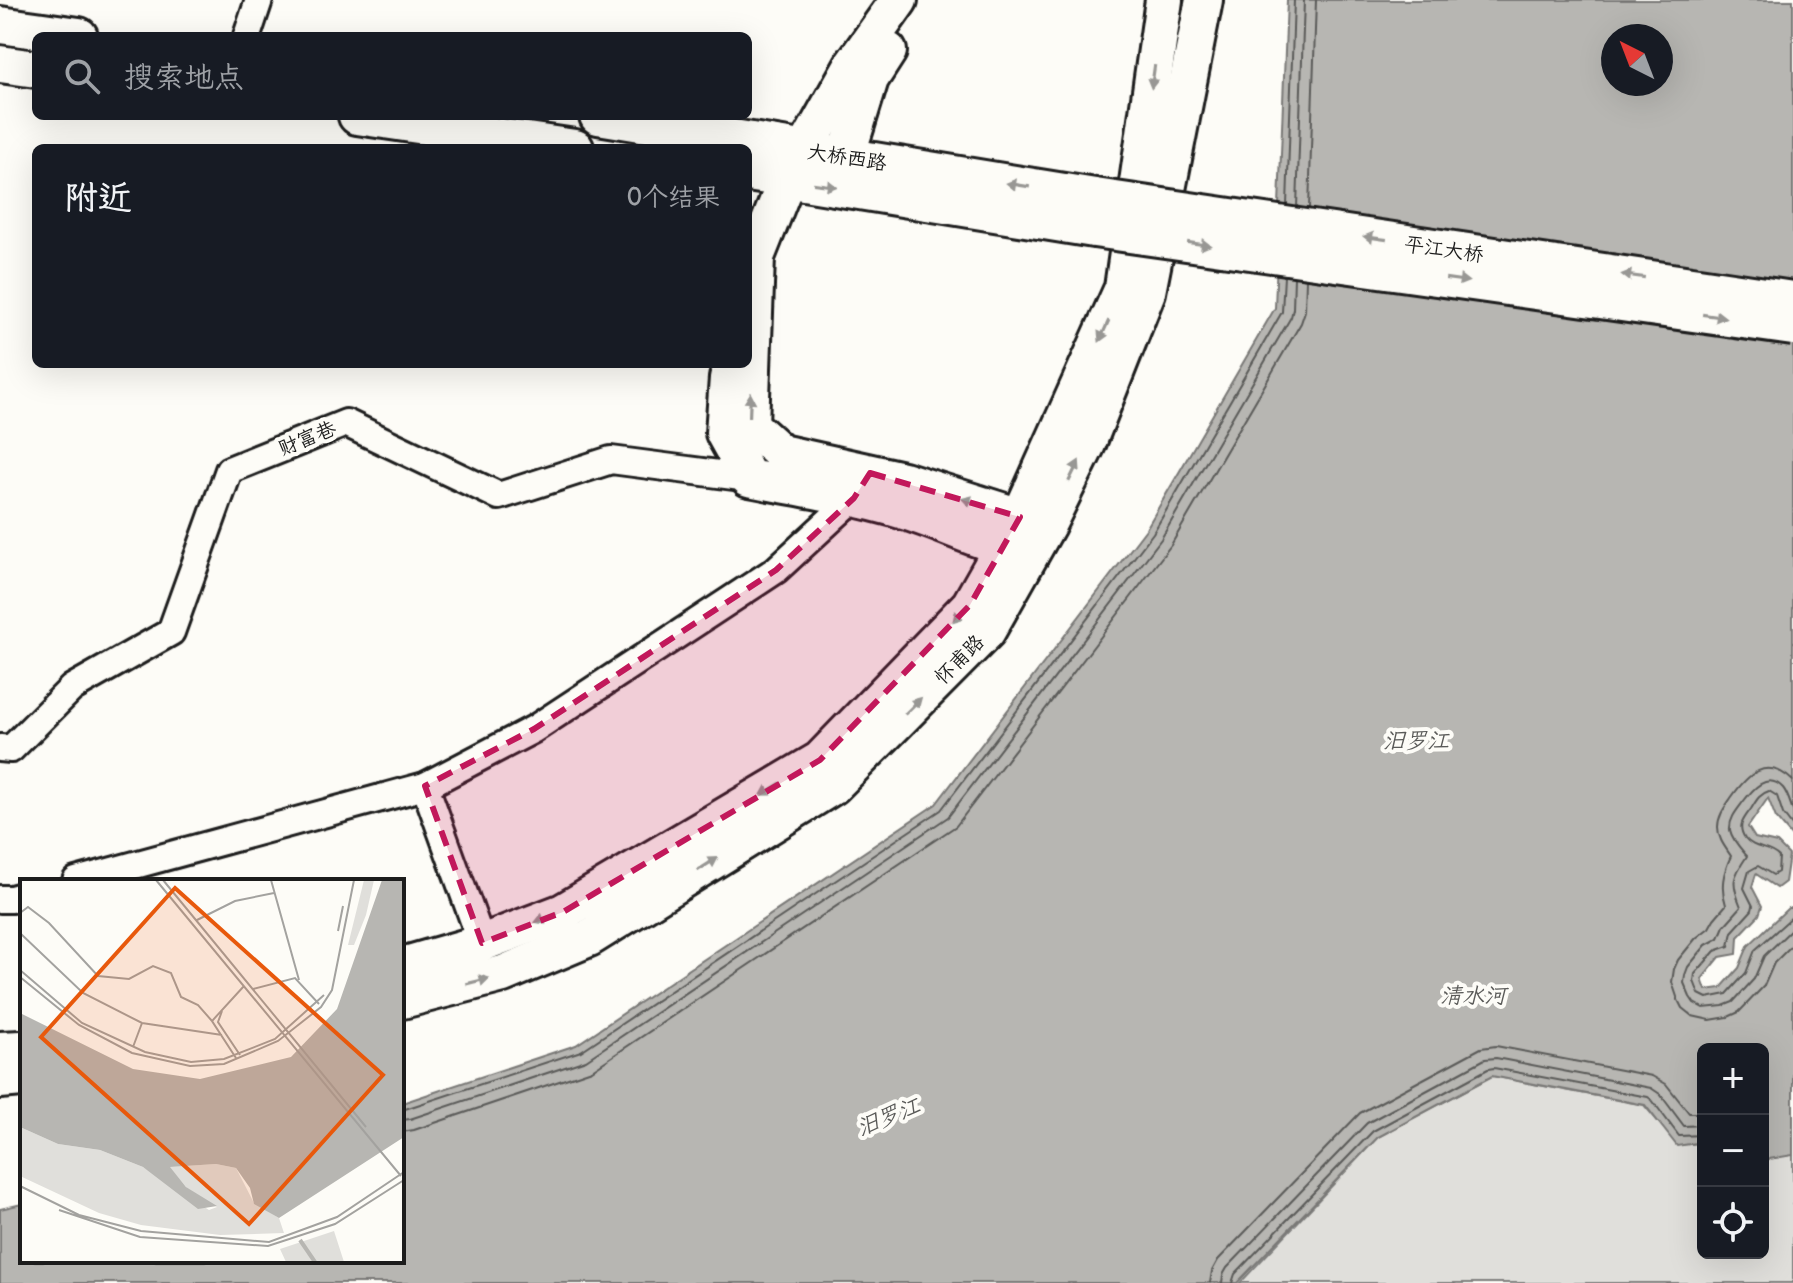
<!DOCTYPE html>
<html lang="zh">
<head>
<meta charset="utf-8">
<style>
	:root { --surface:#171b24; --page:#242831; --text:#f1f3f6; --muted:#9ea1a6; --line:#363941 }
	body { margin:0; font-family:"Balsamiq Sans","LXGW WenKai TC",sans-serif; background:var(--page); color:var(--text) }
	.controls { position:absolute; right:24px; bottom:24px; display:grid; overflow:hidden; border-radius:12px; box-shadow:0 8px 32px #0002 }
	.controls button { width:72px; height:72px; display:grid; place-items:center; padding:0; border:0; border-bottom:2px solid var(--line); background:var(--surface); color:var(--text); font:40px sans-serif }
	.compass { position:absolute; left:1601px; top:24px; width:72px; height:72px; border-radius:50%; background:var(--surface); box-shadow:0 8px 32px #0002; rotate:318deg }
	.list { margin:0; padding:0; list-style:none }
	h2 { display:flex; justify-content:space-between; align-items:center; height:104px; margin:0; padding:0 32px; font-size:34px }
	h2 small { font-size:26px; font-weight:400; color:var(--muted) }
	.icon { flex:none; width:44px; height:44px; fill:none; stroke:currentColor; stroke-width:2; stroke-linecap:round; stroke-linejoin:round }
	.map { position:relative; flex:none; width:1793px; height:1283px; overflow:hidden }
	.search { position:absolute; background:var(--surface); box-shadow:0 8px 32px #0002; left:32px; top:32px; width:720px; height:88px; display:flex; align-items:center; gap:20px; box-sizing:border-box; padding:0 28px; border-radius:12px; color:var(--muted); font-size:30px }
	.panel { position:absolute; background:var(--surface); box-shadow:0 8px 32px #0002; left:32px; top:144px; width:720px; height:224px; border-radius:12px }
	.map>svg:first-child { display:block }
	.green { fill:#e0dfdb; stroke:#7e7e7c; stroke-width:2 }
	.water { fill:#b7b6b2; stroke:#797876; stroke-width:2; fill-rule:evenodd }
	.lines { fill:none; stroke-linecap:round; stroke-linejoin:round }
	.shore { stroke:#5a5a58; stroke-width:2 }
	.street-casing { stroke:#1c1c1c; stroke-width:32 }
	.secondary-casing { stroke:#1c1c1c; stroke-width:42 }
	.street { stroke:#fdfcf7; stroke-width:26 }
	.secondary { stroke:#fdfcf7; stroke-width:36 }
	.secondary-bridge-casing { stroke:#1c1c1c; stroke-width:42; stroke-linecap:butt }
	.secondary-bridge { stroke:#fdfcf7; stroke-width:36 }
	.oneway { fill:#989794 }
	.marked { fill:#c2185b; fill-opacity:0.2; stroke:#c2185b; stroke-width:6; stroke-dasharray:16 10; stroke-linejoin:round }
	.labels { text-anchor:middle; stroke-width:8; stroke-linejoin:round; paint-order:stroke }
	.street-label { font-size:20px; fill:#1c1c1c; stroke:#fdfcf7 }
	.water-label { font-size:22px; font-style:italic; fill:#5a5a58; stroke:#fdfcf7 }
	.inset-river { fill:none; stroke:#b7b6b2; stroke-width:4 }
	.inset-road { fill:none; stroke:#a3a29f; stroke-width:2 }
	.view { fill:#e8590c; fill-opacity:0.15; stroke:#e8590c; stroke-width:4 }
	.inset-edge { fill:none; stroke:#1c1c1c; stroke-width:4 }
</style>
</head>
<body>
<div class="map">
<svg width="1793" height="1283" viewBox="0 0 1793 1283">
	<rect width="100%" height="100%" fill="#fdfcf7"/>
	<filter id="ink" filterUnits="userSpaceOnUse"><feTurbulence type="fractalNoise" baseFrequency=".0125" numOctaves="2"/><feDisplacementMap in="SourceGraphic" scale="16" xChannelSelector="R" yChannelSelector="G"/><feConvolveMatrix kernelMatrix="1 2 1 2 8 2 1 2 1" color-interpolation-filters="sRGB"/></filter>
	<g filter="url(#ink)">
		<polygon class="green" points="1492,1076 1644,1105 1678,1145 1703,1143 1703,1253 1763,1253 1763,1159 1793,1154 1793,1283 1240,1283 1378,1137"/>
		<path class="water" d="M 1287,0 L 1793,0 L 1793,838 L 1776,818 L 1768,798 L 1748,827 L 1755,838 L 1777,843 L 1789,855 L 1785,882 L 1777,888 L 1756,874 L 1752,887 L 1762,906 L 1759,915 L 1738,937 L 1737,954 L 1720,957 L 1702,979 L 1706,990 L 1721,988 L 1739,968 L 1748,946 L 1788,908 L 1793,908 L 1793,1155 L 1763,1160 L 1763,1049 L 1703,1049 L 1703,1142 L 1677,1146 L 1645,1105 L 1492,1076 L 1378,1137 L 1237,1283 L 0,1283 L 0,1209 L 22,1204 L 22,1261 L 402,1261 L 402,1103 L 576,1045 L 936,804 L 1146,529 L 1275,308 ZM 1613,36 L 1661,36 L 1661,84 L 1613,84 Z"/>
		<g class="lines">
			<g class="shore">
				<polyline points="1287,205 1294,0"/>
				<polyline points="1297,207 1304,0"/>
				<polyline points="1309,208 1316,0"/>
				<path d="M 1793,781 C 1766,755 1747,775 1731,798 C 1725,807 1718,816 1718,827 C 1718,839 1725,847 1731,856 C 1723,873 1720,887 1726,905 L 1714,919 L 1709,928 L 1696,938 L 1678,960 L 1674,969 L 1672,982 L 1678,1000 L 1682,1008 L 1692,1016 L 1710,1020 L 1728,1017 L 1739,1012 L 1764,986 L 1774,963 L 1793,944"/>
				<path d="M 1793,811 C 1790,803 1788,794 1783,788 C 1767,771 1752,790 1743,802 C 1737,810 1729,819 1730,830 C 1732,840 1741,849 1747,856 C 1732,878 1731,882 1741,907 L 1724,926 L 1719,938 L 1706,945 L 1688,967 L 1685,975 L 1684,983 L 1690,997 L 1694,1003 L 1703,1008 L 1723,1006 L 1733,1002 L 1754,979 L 1764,956 L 1793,928"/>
				<path d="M 1793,827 L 1783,814 L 1777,796 L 1769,791 C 1759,794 1756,801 1751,809 C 1743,820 1737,826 1745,838 C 1754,850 1769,846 1779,857 L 1778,872 L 1773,875 L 1758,866 L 1749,871 L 1744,888 L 1753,906 L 1752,910 L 1732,932 L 1729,946 L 1715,951 L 1695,974 L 1694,981 L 1699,994 L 1707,998 L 1727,994 L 1746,973 L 1755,950 L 1793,916"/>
				<polyline points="402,1110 581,1051 941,810 1153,533 1282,312 1284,276"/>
				<polyline points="402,1120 410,1119 586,1060 948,817 1161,539 1291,317 1293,309 1294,277"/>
				<polyline points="402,1132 414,1130 592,1070 956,826 1171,545 1301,323 1305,311 1306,279"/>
				<polyline points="1210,1283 1212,1271 1218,1260 1360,1113 1481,1048 1496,1046 1652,1076 1666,1084 1689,1113 1703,1113"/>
				<polyline points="1222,1283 1223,1275 1227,1268 1367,1123 1485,1059 1496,1058 1651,1088 1660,1094 1684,1126 1703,1125"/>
				<polyline points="1232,1283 1235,1274 1373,1131 1488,1069 1494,1068 1648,1097 1652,1100 1679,1136 1703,1135"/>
			</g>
			<defs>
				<g id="street">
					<polyline points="247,36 259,0"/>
					<polyline points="0,748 11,749 72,688 171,632 229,470 346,423 499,496 611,460 749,478"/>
					<polyline points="425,786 482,943"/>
					<polyline points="76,881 425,786 534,729 776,570 854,498 861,486"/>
					<polyline points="0,899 11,899 22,896"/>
				</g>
				<g id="secondary">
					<polyline points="0,25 79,36"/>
					<polyline points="0,64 36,69"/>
					<polyline points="357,116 575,148"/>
					<polyline points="598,116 1095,197"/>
					<polyline points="805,150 852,66 899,0"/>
					<polyline points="846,157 870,79 888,51"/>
					<polyline points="748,173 1094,229"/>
					<polyline points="787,179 756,257 750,425 781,453 903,480 1042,524"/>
					<path d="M 728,378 L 724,433 L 749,478 C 800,488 851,495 901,510 C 942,522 981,543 1024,553"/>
					<polyline points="402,966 482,943 563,912 820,760 970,605 1020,517 1123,288 1164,0"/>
					<polyline points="402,1000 503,974 589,938 833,786 987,631 1047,525 1087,444 1147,292 1204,0"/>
					<polyline points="0,1050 22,1049"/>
					<polyline points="0,1080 22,1078"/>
				</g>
			</defs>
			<use href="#street" class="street-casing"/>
			<use href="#secondary" class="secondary-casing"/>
			<use href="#street" class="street"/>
			<use href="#secondary" class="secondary"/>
			<defs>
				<g id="secondary-bridge">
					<polyline points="1095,197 1793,300"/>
					<polyline points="1094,229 1793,327"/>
				</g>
			</defs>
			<use href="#secondary-bridge" class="secondary-bridge-casing"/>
			<use href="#secondary-bridge" class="secondary-bridge"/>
		</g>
		<defs><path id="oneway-solid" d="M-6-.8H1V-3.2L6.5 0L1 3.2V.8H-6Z" transform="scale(2)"/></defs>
		<g class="oneway">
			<use href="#oneway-solid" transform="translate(1153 77) rotate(98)"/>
			<use href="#oneway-solid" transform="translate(825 185) rotate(8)"/>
			<use href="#oneway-solid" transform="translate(1018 185) rotate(-171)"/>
			<use href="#oneway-solid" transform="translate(1375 238) rotate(-172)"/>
			<use href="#oneway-solid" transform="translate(1199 244) rotate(8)"/>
			<use href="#oneway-solid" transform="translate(1633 276) rotate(-172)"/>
			<use href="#oneway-solid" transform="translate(1457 280) rotate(8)"/>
			<use href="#oneway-solid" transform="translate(1714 316) rotate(8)"/>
			<use href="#oneway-solid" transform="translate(1104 331) rotate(114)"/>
			<use href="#oneway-solid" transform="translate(750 405) rotate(-88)"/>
			<use href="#oneway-solid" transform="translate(1074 471) rotate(-64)"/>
			<use href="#oneway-solid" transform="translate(973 502) rotate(-163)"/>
			<use href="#oneway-solid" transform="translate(961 613) rotate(133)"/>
			<use href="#oneway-solid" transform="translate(913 706) rotate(-45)"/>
			<use href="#oneway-solid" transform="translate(771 789) rotate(149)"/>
			<use href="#oneway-solid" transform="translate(708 864) rotate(-32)"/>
			<use href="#oneway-solid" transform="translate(546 918) rotate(159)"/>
			<use href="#oneway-solid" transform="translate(478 981) rotate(-14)"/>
		</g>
	</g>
	<path class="marked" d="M 870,473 L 1020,517 L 970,605 L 820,760 L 563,912 L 482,943 L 425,786 L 534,729 L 776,570 L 854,498 Z"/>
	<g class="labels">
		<g class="street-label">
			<text transform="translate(847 157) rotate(9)" y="7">大桥西路</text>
			<text transform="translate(1444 249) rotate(8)" y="7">平江大桥</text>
			<text transform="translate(307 438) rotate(-22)" y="7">财富巷</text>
			<text transform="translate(959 659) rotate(-45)" y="7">怀甫路</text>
		</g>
		<g class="water-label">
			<text x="1416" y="748">汨罗江</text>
			<text x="1473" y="1003">清水河</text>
			<text transform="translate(888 1116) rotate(-22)" y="8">汨罗江</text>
		</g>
	</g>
	<g transform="translate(20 879)">
		<rect width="384" height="384" fill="#fdfcf7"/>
		<path d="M 344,1 L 354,1 L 346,36 L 334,66 L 328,66 ZM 0,248 L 38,265 L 80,271 L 123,288 L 189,331 L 197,328 L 167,309 L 149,288 L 196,285 L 216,289 L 234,324 L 259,339 L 264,354 L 200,356 L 121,346 L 79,334 L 0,297 ZM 314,352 L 324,383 L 266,383 L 260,370 Z" fill="#e0dfdb"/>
		<path d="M 362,1 L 384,1 L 384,258 L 259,339 L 234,325 L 230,309 L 216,289 L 196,285 L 150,288 L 166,308 L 197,327 L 178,330 L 123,288 L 80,271 L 38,265 L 0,248 L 0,134 L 113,190 L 180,200 L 271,178 L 317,130 Z" fill="#b7b6b2"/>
		<path class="inset-river" d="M 280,361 L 295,383"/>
		<path class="inset-road" d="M 136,1 L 381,297M 143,1 L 346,248M 251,1 L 279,101M 0,34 L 8,28 L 29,44 L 78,97 L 109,100 L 133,87 L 151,94 L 161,118 L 178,126 L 192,142M 177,41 L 215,22 L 254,14M 318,52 L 323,27M 0,54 L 63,114 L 122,144 L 202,156M 0,91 L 62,144 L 125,173 L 171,183 L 204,180 L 255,160 L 304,116M 0,98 L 59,146 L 112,174 L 170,187 L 204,185 L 258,162 L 301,128 L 312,111 L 334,1M 233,110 L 275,99 L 299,125M 202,132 L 198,143 L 220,176M 113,168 L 122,144M 216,179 L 192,142 L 224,107M 0,307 L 59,336 L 121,352 L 249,363 L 317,338 L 384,293M 39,331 L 120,358 L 248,367 L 315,345 L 384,301"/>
		<path class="view" d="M 155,9 L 363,196 L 229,345 L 21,158 Z"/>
		<rect width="384" height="384" class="inset-edge"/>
	</g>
</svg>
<div class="controls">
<button>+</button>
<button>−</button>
<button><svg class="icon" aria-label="locate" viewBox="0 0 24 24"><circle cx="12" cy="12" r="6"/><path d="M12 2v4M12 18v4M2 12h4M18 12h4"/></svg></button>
</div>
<svg class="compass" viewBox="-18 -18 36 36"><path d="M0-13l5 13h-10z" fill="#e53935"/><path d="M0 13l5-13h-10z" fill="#9ea1a6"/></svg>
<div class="search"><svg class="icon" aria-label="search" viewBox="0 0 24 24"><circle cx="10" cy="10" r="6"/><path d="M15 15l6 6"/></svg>搜索地点</div>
<section class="panel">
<h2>附近<small>0个结果</small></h2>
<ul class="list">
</ul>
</section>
</div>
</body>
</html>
